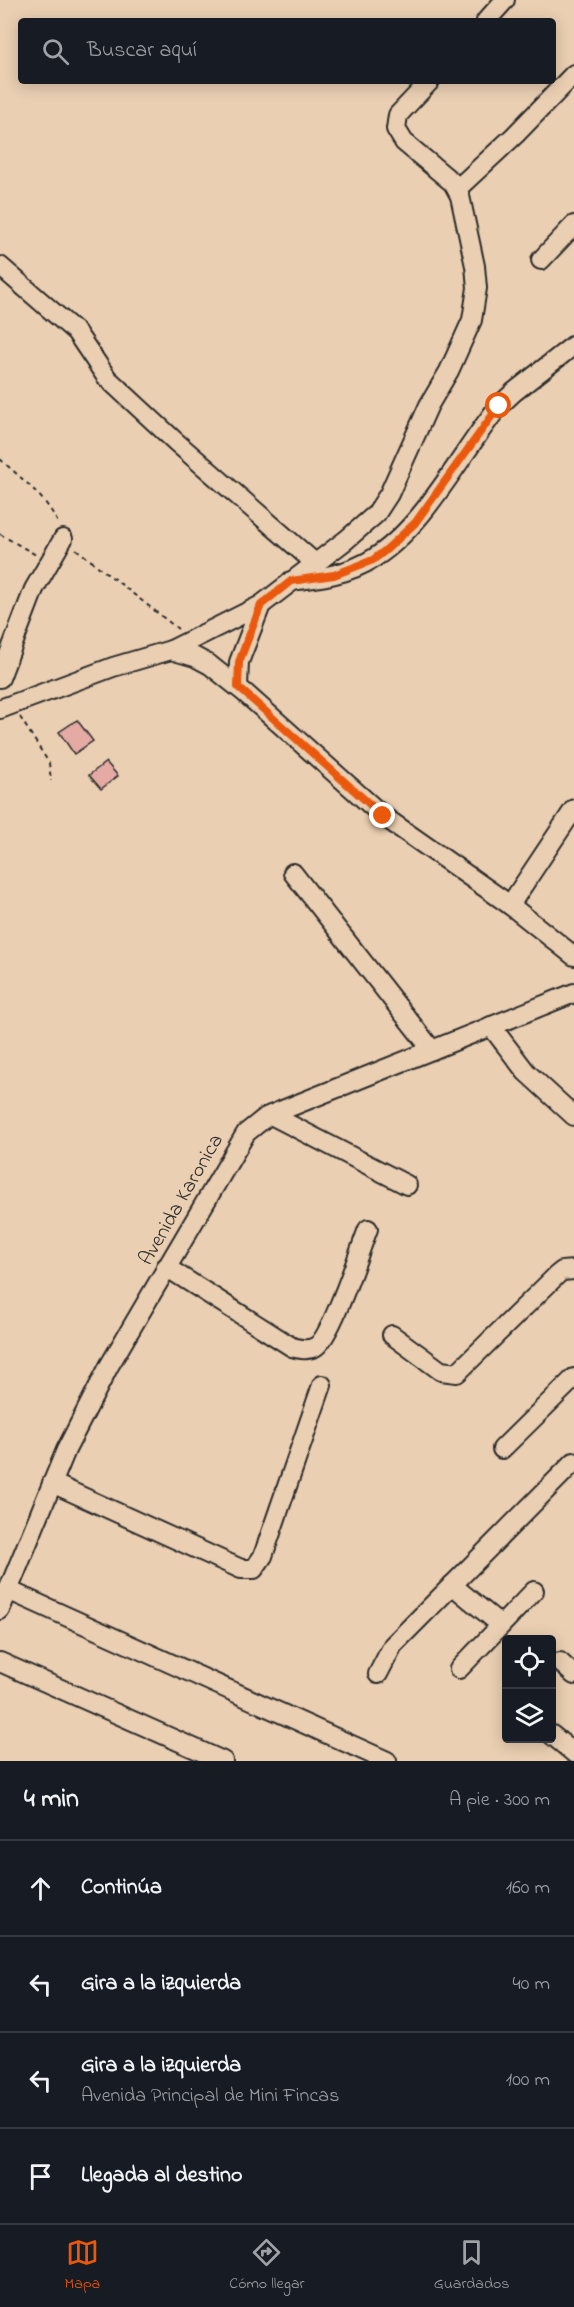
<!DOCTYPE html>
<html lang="es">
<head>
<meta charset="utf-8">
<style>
	:root { --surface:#171b24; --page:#20242c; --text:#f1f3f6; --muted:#9ea1a6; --line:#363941; --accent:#ea580c }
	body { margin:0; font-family:"Indie Flower",sans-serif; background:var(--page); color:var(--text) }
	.controls { position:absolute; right:18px; bottom:18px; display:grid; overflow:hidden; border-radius:6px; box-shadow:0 3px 15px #0003 }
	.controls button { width:54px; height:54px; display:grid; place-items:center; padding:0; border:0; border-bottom:2px solid var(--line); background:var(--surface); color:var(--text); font:30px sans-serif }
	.stop { position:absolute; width:18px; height:18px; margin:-14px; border:4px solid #ea580c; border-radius:50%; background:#fff }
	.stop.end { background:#ea580c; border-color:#fff; box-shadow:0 2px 6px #0008 }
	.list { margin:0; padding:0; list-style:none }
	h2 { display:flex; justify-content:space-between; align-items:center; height:78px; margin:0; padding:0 24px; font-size:26px }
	h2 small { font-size:20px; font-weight:400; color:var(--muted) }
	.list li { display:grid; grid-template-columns:39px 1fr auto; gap:18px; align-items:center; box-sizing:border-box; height:96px; padding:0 24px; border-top:2px solid var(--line) }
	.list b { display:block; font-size:22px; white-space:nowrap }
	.list p { margin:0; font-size:20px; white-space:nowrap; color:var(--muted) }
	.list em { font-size:20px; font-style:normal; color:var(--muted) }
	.icon { flex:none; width:33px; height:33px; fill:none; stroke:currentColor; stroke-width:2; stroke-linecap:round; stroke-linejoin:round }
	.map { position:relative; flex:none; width:574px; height:1761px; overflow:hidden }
	.search { position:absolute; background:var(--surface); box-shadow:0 3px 15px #0003; left:18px; right:18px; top:18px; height:66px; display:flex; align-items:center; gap:15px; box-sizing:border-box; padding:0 21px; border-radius:6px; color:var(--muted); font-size:22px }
	.sheet { height:462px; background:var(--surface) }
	nav { display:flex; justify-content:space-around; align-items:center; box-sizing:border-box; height:84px; border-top:2px solid var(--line); background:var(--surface); font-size:16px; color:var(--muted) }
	nav a { display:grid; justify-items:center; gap:3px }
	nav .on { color:var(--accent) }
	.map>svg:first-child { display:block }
	.building { fill:#e5aaa4; stroke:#2b2b2b; stroke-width:1.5 }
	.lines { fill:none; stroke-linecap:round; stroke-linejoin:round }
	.minor-casing { stroke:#2b2b2b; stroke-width:22 }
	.path { stroke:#2b2b2b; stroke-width:2; stroke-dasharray:4.5 4.5; stroke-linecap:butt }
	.minor { stroke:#eacfb2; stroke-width:18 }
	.route { stroke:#ea580c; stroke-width:8 }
	.labels { text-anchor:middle; stroke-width:5; stroke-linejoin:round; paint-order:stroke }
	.street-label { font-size:21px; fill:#2b2b2b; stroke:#eacfb2 }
</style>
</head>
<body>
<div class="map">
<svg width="574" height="1761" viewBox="0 0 574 1761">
	<rect width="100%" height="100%" fill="#eacfb2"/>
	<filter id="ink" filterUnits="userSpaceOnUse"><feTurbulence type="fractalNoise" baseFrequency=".0167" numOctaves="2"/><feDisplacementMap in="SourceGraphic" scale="12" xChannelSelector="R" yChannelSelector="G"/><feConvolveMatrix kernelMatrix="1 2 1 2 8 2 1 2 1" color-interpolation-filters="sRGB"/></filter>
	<g filter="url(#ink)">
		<g class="building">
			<polygon points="77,720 93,741 74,754 59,732"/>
			<polygon points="106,762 118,776 101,789 89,775"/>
		</g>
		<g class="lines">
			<defs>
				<g id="minor">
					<polyline points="486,21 505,0"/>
					<polyline points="457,189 515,135 574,74"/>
					<polyline points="541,260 574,225"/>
					<polyline points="0,266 76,332 107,378 176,442 315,563"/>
					<path d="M 291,581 C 320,578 349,574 374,558 C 425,526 461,453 499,406 L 514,392 L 574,345"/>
					<polyline points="171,650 261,605 346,540 376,514 389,494 429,405 449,371 472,320 477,288 475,266 460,196 453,183 404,142 396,129 398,115 430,81"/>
					<polyline points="0,678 34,589 63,539"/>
					<polyline points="238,687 239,662 261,605"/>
					<polyline points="0,709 113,667 171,650 195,657 210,665 245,693 383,816 510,905 574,956"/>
					<polyline points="293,873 432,1050"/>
					<polyline points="510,905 574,809"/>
					<polyline points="491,1026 526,1072 574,1116"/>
					<polyline points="271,1115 407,1185"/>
					<path d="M 166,1267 L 292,1347 C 300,1349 307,1351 315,1347 C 331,1339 360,1249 368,1229"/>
					<polyline points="392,1335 441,1371 457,1373 557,1275 562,1271 574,1270"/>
					<polyline points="502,1449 574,1378"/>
					<polyline points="52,1483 241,1569 254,1569 263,1556 322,1385"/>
					<polyline points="452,1585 501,1625"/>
					<polyline points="8,1590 387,1761"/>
					<polyline points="0,1610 66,1450 109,1366 246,1133 266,1117 280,1111 574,993"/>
					<polyline points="0,1662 223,1761"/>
					<polyline points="560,1662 574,1675"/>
					<polyline points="459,1669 534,1591"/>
					<polyline points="378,1674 393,1645 574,1462"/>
					<polyline points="552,1735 574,1753"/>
				</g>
			</defs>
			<use href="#minor" class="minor-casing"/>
			<g class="path">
				<path d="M 0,459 C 21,478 46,497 58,523"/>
				<polyline points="0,534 36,555"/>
				<polyline points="76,549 178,629"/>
				<polyline points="20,717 49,763 51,781"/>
			</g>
			<use href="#minor" class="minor"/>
		</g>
	</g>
	<g class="lines" filter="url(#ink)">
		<polyline class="route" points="383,816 238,687 239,662 261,605 291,581 334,575 373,560 387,549 415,523 499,406"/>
	</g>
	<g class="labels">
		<g class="street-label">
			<text transform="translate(180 1199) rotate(-60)" y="7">Avenida Karonica</text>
		</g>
	</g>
</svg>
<div class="controls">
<button><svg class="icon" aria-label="locate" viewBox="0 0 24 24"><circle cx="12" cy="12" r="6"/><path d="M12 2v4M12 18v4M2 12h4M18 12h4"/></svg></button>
<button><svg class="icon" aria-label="layers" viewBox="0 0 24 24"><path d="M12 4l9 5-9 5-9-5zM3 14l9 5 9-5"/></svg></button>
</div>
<div class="stop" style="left:499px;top:406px"></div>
<div class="stop end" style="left:383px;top:816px"></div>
<div class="search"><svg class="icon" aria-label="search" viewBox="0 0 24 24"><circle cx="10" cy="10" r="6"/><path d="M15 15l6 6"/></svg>Buscar aquí</div>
</div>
<section class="sheet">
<h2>4 min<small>A pie · 300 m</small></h2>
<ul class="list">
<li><svg class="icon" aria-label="ahead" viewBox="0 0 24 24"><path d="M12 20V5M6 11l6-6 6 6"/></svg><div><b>Continúa</b></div><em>160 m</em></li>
<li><svg class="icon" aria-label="left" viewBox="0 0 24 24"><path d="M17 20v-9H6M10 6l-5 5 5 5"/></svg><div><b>Gira a la izquierda</b></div><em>40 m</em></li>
<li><svg class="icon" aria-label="left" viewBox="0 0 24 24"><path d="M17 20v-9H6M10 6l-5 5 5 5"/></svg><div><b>Gira a la izquierda</b><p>Avenida Principal de Mini Fincas</p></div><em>100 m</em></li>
<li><svg class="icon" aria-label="arrive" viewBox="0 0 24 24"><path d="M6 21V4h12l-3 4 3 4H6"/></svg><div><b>Llegada al destino</b></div></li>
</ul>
</section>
<nav>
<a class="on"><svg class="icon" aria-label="map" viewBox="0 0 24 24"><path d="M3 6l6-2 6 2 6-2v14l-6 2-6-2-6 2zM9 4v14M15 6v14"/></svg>Mapa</a>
<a><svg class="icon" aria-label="directions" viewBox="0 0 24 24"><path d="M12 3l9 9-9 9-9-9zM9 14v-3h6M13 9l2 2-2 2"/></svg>Cómo llegar</a>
<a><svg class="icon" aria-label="saved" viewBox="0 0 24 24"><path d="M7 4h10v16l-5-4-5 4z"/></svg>Guardados</a>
</nav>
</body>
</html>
